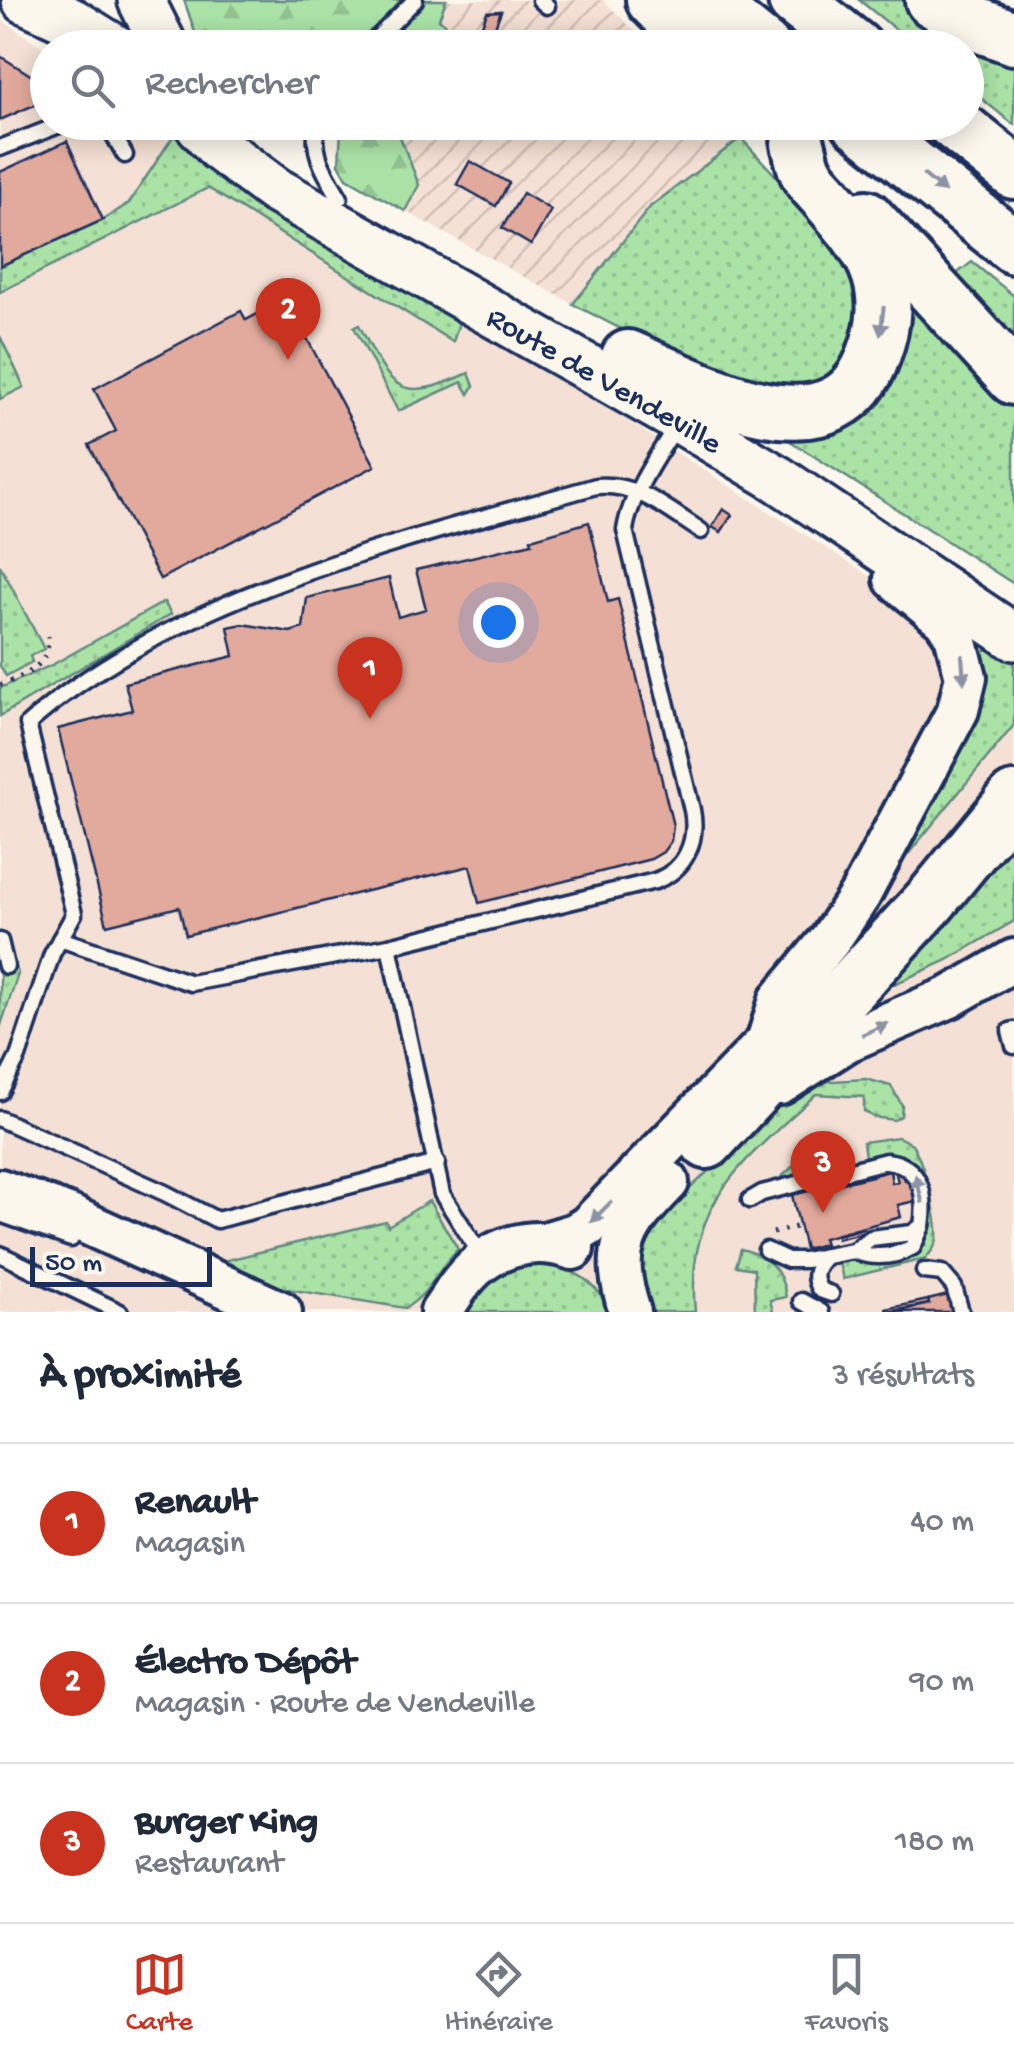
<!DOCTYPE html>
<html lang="fr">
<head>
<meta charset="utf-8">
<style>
	:root { --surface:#fff; --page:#f6f6f7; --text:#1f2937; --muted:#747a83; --line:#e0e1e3; --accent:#c8321e }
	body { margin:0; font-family:"Gochi Hand",sans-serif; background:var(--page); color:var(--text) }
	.scale { position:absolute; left:30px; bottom:25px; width:182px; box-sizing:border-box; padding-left:10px; border:5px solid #1b2f5e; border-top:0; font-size:28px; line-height:35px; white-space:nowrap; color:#1b2f5e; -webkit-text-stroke:8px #fbf7ec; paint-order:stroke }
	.you { position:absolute; left:498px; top:622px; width:35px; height:35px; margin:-25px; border:8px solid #fff; border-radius:50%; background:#1a73e8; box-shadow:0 0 0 15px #1a73e833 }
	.badge { display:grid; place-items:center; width:65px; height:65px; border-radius:50%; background:var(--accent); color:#fff; font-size:32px; font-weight:700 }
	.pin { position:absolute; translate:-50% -82px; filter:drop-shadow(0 2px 5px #0008) }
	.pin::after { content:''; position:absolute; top:52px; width:35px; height:30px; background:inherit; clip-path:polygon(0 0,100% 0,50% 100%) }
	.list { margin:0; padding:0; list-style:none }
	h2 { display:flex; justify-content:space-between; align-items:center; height:130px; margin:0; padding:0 40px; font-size:42px }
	h2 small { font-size:32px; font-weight:400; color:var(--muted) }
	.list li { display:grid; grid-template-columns:65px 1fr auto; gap:30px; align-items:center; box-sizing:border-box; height:160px; padding:0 40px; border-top:2px solid var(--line) }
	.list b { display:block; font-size:38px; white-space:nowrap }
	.list p { margin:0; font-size:32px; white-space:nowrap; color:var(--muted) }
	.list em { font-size:32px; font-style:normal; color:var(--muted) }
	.icon { flex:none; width:55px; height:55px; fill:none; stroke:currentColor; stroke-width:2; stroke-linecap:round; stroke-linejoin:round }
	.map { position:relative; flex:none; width:1014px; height:1312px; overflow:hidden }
	.search { position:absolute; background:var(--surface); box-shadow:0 5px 25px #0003; left:30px; right:30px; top:30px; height:110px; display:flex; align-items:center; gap:25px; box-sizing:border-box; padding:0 35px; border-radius:55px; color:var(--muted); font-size:38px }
	.sheet { height:610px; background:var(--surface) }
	nav { display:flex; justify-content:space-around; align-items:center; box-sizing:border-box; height:140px; border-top:2px solid var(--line); background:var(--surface); font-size:28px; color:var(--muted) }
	nav a { display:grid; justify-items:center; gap:5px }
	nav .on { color:var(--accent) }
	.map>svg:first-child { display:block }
	.built { fill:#f4e0d4 }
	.industrial { fill:url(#industrial-furrows) }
	.grass { fill:url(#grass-dots); stroke:#638982; stroke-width:2.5 }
	.forest { fill:url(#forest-firs); stroke:#638982; stroke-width:2.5 }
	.building { fill:#e2aa9c; stroke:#1b2f5e; stroke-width:2.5 }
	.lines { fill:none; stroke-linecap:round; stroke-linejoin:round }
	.lane-casing { stroke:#1b2f5e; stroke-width:21 }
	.secondary-casing { stroke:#1b2f5e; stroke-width:48 }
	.primary-casing { stroke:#1b2f5e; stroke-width:52 }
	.highway-casing { stroke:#1b2f5e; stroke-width:60 }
	.path { stroke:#1b2f5e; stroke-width:5; stroke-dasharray:2.5 8; stroke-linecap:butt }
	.lane { stroke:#fbf7ec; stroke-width:14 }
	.secondary { stroke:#fbf7ec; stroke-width:40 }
	.primary { stroke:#fbf7ec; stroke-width:45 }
	.highway { stroke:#fbf7ec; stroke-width:52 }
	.oneway { fill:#8b93a5 }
	.labels { text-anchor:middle; stroke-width:8; stroke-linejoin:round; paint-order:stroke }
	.street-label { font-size:32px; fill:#1b2f5e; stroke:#fbf7ec }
</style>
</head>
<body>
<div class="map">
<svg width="1014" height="1312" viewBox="0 0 1014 1312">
	<defs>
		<pattern id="industrial-furrows" width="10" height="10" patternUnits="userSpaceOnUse" patternTransform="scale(2.5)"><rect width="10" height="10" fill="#f4e0d4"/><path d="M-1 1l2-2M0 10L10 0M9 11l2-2" fill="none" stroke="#d1c0b8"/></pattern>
		<pattern id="grass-dots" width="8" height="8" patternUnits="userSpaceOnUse" patternTransform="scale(2.5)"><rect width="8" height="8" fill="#abe3a7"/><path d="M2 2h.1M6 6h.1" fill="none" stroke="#93c392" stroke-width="1.8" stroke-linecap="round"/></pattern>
		<pattern id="forest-firs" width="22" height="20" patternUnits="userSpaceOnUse" patternTransform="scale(2.5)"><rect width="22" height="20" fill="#abe3a7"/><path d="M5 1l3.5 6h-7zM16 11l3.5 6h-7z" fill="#93c392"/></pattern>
	</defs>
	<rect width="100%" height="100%" fill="#fbf7ec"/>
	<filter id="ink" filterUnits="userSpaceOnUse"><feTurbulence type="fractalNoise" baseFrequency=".01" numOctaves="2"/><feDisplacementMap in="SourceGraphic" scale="20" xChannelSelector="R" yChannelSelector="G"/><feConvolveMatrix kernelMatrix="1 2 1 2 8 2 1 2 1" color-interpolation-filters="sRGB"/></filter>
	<g filter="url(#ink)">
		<polygon class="built" points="0,19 47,50 48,122 161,123 1014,668 1014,1312 0,1312"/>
		<g class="industrial">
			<polygon points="446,0 603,0 651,47 470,47 439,19"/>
			<polygon points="409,122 726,122 741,138 651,206 573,304 405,211 419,185 399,134"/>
		</g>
		<g class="grass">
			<polygon points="859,0 904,0 1014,54 1014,125 967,87 966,48 918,47"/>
			<polygon points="176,132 226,183 459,322 453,342 208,188 0,292 0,266 103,220 129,203"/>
			<polygon points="741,138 811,214 844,258 855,285 859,323 838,371 804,390 702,371 573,304 651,206"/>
			<polygon points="972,262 1014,296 1014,358 946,282"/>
			<polygon points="916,299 1014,403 1014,584 784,437 788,428 903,302"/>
			<path d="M 359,325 C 392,389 398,405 469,373 L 474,386 L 469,394 L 462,382 L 398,411 L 354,327 Z"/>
			<polygon points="0,336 24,387 0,399"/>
			<polygon points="0,565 44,649 30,656 32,662 6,676 0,666"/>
			<polygon points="164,602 171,614 0,716 0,688 52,665"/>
			<polygon points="992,645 1014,660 1014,725 905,858 900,848 977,657"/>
			<polygon points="1014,824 1014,921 948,960 872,994"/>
			<polygon points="16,966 18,974 0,1028 0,969"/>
			<path d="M 866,1079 L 891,1086 L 902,1105 L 901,1116 L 894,1120 L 873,1117 L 864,1111 L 864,1097 L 816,1094 C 743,1163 685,1200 695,1312 L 646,1312 L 632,1256 L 647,1230 L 782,1100 L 816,1082 Z"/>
			<path d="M 898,1137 L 912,1144 C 923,1161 939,1219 937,1238 C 936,1247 931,1252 925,1259 L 843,1279 L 838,1259 C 849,1258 858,1262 869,1264 C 880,1266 905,1261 915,1254 C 938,1241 932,1184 917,1166 C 911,1160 904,1158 896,1156 L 775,1183 L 815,1146 L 821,1169 L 865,1157 L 863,1142 Z"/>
			<path d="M 429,1201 L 458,1249 C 437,1269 432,1292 405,1308 L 244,1282 L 215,1263 L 386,1221 L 388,1226 Z"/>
			<path d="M 741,1249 C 768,1255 782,1270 786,1297 L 770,1300 L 773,1312 L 755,1312 L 754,1269 L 736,1266 Z"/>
			<path d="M 533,1262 C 568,1266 595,1277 610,1312 L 467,1312 C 482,1282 501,1270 533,1262 Z"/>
		</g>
		<g class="forest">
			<polygon points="184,0 446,0 439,19 470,47 200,47"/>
			<polygon points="320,123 409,123 399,134 419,185 405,211 347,178 339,164 341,129"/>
		</g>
		<g class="building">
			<polygon points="501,11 490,40 478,35 487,12"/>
			<polygon points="0,56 48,86 48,99 0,120"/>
			<polygon points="67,141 103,220 0,266 0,172"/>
			<polygon points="470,161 509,183 496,206 457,184"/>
			<polygon points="523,193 551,210 531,245 502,228"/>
			<polygon points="286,299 375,466 160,579 89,445 116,431 94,389 241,311 246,320"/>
			<polygon points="723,509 732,515 721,532 712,527"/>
			<polygon points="589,522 608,602 618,599 673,826 671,841 663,852 651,859 479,903 470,866 186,935 179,907 107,925 58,729 132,710 125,683 234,656 228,627 243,624 290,632 303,628 307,598 389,578 398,617 426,609 416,570 532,543 531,539"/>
			<polygon points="890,1171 892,1183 898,1182 896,1174 903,1172 905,1180 910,1179 915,1201 898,1205 901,1217 823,1238 825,1244 805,1249 792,1195"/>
			<polygon points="871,1172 872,1176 829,1186 828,1182"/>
			<polygon points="864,1228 865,1232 837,1239 837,1235"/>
			<polygon points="952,1294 956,1312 895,1312 929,1304 928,1300"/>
			<polygon points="928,1300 929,1304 887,1312 886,1309"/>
		</g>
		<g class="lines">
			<defs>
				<g id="lane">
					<polyline points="540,0 547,6"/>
					<polyline points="367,48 415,0"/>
					<polyline points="106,122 125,155"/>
					<path d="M 317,122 C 311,153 325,173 340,198"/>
					<polyline points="0,148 67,122"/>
					<polyline points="60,939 191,983 389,946"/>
					<polyline points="0,941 6,966"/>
					<polyline points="1014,1030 1010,1031 1014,1046"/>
					<path d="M 0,1092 L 18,1057 L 52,954 L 74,914 L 28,724 C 174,594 410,539 596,486 C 637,482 668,510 701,531"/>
					<polyline points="0,1119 165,1193 217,1220 437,1163"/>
					<path d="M 750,1200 L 762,1193 L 886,1161 C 921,1165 927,1195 922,1226 L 912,1233 L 871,1238 L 853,1251 L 805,1260 L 788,1260 L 766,1250"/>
					<polyline points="0,1214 71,1239"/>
					<path d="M 853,1251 C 874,1259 893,1258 913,1247 L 922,1226"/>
					<polyline points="0,1254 120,1312"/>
					<path d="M 826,1256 C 816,1266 811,1277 820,1290 L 831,1294"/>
					<path d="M 483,1258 L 442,1194 L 389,946 L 655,881 C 686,870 698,841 692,810 L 625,530 C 631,493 657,456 677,425"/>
					<polyline points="924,1271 942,1273 954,1287 961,1312"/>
					<polyline points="801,1301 821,1312"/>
				</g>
				<g id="secondary">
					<polyline points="780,1084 847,1041 950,997 1014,960"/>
					<polyline points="0,1190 68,1215 281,1312"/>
					<polyline points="545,1243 575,1234 588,1226 767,1042 780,1000 830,940 860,895 958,710 966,677 955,635 944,619 895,579"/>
					<path d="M 441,1312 C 449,1301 455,1289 464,1279 C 491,1246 533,1235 573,1249"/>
					<path d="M 630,1312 C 609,1248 624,1227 668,1182"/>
				</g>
				<g id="primary">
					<polyline points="25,0 73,22 115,48"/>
					<polyline points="141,0 165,48"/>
					<path id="s1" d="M 196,122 L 219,148 L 275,190 L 680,420 L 778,479 L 1014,637"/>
				</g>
				<g id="highway">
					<polyline points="653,0 701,48"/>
					<polyline points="704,0 764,48"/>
					<polyline points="795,0 856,48"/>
					<polyline points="932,0 973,23 1014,38"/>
					<polyline points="858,122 1014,247"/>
					<polyline points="952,122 1014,172"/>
					<polyline points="866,217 1014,378"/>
					<path d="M 628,357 C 696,386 836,466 874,354 C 885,324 888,296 875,265 C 864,240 844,218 826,197 C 820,190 811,182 807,173 C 802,165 801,153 798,144"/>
					<polyline points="707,1142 931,900 1014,799"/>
				</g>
			</defs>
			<use href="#lane" class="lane-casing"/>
			<use href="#secondary" class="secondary-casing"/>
			<use href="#primary" class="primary-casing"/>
			<use href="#highway" class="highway-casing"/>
			<g class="path">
				<path d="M 0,685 C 24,677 51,665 48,636"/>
				<polyline points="773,1233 799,1226"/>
			</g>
			<use href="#lane" class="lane"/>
			<use href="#secondary" class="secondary"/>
			<use href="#primary" class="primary"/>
			<use href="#highway" class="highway"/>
		</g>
		<defs><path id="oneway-solid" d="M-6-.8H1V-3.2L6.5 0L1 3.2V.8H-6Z" transform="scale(2.5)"/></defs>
		<g class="oneway">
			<use href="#oneway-solid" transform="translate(934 183) rotate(39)"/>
			<use href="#oneway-solid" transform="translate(882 321) rotate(97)"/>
			<use href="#oneway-solid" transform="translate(963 669) rotate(86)"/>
			<use href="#oneway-solid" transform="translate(875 1029) rotate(-24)"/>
			<use href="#oneway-solid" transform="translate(919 1189) rotate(-104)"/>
			<use href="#oneway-solid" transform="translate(601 1212) rotate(135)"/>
		</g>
	</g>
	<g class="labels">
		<g class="street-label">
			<text dy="11" stroke="none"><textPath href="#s1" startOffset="485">Route de Vendeville</textPath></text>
		</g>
	</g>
</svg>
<div class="scale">50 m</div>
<div class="you"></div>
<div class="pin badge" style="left:370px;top:719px">1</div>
<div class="pin badge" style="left:288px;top:360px">2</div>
<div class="pin badge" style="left:823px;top:1213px">3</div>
<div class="search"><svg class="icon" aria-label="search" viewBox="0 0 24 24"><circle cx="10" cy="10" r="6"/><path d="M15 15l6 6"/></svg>Rechercher</div>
</div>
<section class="sheet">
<h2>À proximité<small>3 résultats</small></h2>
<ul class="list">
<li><span class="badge">1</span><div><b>Renault</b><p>Magasin</p></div><em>40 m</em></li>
<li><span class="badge">2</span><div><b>Électro Dépôt</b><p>Magasin · Route de Vendeville</p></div><em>90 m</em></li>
<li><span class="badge">3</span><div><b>Burger King</b><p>Restaurant</p></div><em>180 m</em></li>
</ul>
</section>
<nav>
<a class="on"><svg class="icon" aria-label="map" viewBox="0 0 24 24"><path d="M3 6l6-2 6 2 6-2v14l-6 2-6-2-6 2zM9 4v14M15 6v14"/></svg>Carte</a>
<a><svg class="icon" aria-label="directions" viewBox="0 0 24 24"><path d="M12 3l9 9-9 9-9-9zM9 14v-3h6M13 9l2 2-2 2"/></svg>Itinéraire</a>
<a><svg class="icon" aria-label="saved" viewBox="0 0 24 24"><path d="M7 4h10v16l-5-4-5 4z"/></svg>Favoris</a>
</nav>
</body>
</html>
